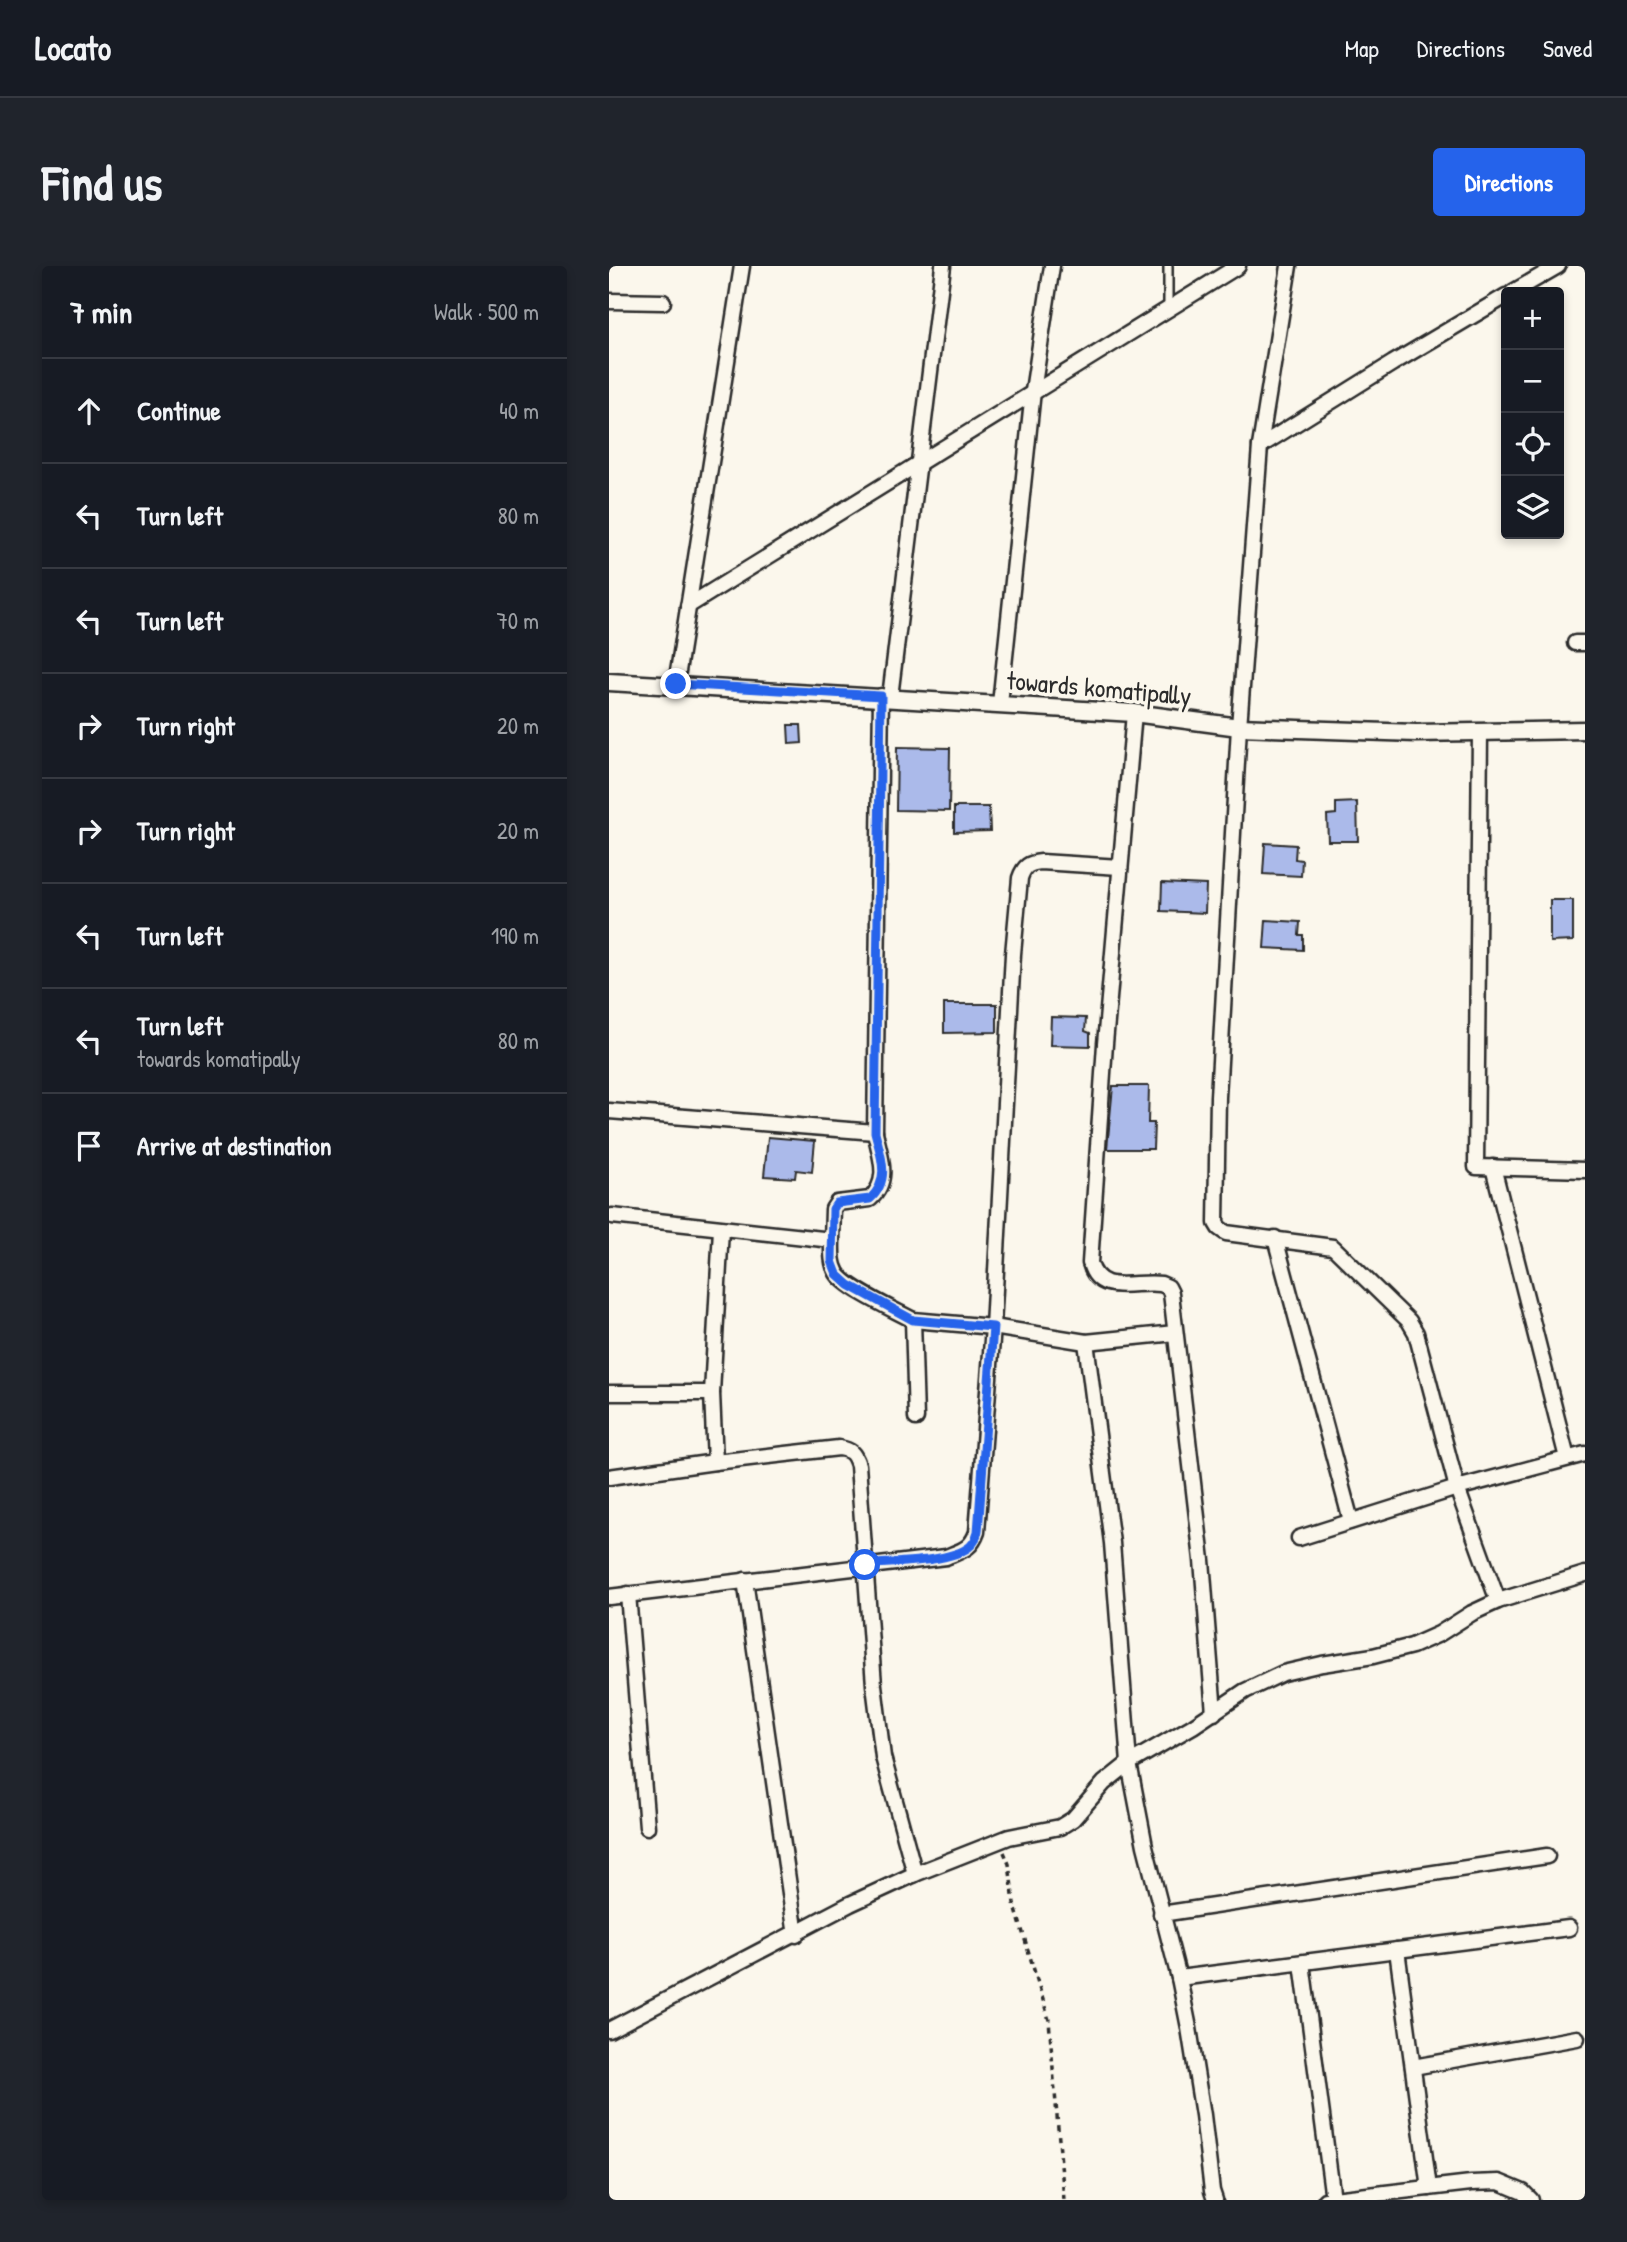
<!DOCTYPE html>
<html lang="en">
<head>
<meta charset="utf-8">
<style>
	:root { --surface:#171b24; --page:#20242c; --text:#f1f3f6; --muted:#9ea1a6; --line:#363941; --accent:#2563eb }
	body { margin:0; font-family:"Patrick Hand",sans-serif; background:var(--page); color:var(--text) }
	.controls { position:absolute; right:21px; top:21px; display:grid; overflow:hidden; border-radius:7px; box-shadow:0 4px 10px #0003 }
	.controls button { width:63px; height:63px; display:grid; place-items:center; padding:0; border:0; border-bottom:2px solid var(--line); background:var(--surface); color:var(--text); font:35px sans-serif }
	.stop { position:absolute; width:21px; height:21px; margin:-16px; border:5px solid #2563eb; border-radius:50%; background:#fff }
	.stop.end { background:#2563eb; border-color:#fff; box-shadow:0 2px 7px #0008 }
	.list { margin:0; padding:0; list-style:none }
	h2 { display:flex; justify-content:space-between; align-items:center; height:91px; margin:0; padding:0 28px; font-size:30px }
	h2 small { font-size:23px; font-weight:400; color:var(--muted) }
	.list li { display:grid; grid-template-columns:46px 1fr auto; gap:21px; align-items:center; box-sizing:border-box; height:105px; padding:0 28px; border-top:2px solid var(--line) }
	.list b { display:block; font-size:26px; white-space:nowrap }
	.list p { margin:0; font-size:23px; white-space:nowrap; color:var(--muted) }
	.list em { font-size:23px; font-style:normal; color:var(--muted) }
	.icon { flex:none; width:38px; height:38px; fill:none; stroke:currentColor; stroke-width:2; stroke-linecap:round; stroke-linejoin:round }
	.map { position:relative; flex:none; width:976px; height:1934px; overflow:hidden; border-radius:7px }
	header { display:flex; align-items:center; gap:42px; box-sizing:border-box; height:98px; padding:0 35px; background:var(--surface); border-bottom:2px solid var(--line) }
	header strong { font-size:33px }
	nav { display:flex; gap:38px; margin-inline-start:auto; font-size:24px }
	.intro { display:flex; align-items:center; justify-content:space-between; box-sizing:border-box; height:168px; padding:0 42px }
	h1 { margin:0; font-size:49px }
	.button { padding:18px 32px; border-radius:7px; background:var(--accent); color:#fff; font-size:24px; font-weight:700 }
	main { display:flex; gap:42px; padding:0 42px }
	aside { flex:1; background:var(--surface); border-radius:7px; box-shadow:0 4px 10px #0003 }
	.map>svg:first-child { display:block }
	.building { fill:#abbaea; stroke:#2b2b2b; stroke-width:2 }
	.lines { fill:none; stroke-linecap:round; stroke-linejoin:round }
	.service-casing { stroke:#2b2b2b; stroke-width:12 }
	.minor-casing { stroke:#2b2b2b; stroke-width:19 }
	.tertiary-casing { stroke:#2b2b2b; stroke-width:21 }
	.path { stroke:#2b2b2b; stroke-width:3.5; stroke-dasharray:5 5; stroke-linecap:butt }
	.service { stroke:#fbf7ec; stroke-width:7 }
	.minor { stroke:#fbf7ec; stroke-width:14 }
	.tertiary { stroke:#fbf7ec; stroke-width:16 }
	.route { stroke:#2563eb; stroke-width:9 }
	.labels { text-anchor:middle; stroke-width:7; stroke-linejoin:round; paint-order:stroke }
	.street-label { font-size:26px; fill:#2b2b2b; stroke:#fbf7ec }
</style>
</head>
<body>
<header>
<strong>Locato</strong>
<nav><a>Map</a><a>Directions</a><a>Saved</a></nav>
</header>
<div class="intro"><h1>Find us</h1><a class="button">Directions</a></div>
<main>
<aside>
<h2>7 min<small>Walk · 500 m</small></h2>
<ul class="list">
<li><svg class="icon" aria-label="ahead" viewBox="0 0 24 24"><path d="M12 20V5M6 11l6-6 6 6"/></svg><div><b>Continue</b></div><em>40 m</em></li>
<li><svg class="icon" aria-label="left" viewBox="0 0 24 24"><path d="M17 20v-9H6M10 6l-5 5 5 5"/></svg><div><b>Turn left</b></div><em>80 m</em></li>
<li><svg class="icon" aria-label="left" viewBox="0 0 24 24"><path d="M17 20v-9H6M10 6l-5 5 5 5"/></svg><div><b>Turn left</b></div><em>70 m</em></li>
<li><svg class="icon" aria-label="right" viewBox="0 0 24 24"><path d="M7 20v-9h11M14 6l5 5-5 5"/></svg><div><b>Turn right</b></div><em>20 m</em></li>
<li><svg class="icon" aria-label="right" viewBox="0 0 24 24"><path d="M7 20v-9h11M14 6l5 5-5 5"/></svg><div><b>Turn right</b></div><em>20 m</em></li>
<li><svg class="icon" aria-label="left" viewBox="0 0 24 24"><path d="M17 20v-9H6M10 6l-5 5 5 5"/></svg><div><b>Turn left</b></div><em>190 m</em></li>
<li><svg class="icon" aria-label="left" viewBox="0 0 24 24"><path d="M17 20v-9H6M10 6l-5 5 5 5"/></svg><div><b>Turn left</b><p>towards komatipally</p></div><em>80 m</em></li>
<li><svg class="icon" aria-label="arrive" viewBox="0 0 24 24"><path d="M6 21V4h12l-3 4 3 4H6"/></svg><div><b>Arrive at destination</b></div></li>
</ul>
</aside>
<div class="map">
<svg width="976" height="1934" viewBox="0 0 976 1934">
	<rect width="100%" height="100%" fill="#fbf7ec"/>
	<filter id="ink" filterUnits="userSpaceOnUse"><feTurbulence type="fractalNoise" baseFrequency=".0143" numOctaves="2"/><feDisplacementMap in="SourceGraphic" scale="14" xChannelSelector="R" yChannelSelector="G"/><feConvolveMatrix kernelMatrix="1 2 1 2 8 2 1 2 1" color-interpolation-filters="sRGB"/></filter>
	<g filter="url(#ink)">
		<g class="building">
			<polygon points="179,459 192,459 193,477 180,478"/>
			<polygon points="288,481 341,482 340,545 287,544"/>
			<polygon points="748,536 749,575 719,575 718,549 727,548 727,537"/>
			<polygon points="345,541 380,541 381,565 345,566"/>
			<polygon points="656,577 687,579 686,593 693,594 692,610 654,608"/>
			<polygon points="553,617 597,619 596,647 552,645"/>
			<polygon points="941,634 964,634 964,675 941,676"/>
			<polygon points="657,654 691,656 690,669 694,669 694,684 655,682"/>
			<polygon points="335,738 388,738 388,766 335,767"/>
			<polygon points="442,751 477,752 476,765 481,767 481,780 441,779"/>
			<polygon points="504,820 540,820 539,857 545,857 544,883 498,883"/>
			<polygon points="159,871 206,875 203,906 187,904 186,912 155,910"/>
		</g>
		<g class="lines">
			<defs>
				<polyline id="service" points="559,42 559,0"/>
				<g id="minor">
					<polyline points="680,0 651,180 630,461 609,831 607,957 610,962 617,967 724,981 800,1055 807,1067 848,1222 889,1335"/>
					<polyline points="904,26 949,0"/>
					<polyline points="0,35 54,36"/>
					<polyline points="651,180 784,97 897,30"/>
					<polyline points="79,340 629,0"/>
					<polyline points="966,377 976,377"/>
					<polyline points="67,418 133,0"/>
					<polyline points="281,431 334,0"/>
					<polyline points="391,438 424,125 443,0"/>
					<path d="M 525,447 L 496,778 L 481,997 C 490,1031 525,1014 552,1018 L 559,1021 L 562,1027 L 593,1294 L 605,1447"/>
					<polyline points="871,466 867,901 976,904"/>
					<path d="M 0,845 L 266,866 C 271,890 282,914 261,933 L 228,937 L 224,943 L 223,974"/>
					<polyline points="266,866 272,430"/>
					<polyline points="884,901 958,1192"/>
					<path d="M 3,950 L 223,974 C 223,985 222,997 228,1007 C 238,1023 286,1044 304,1054 L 307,1152"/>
					<polyline points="666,972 742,1255"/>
					<polyline points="304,1054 384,1061 477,1076 566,1067"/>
					<polyline points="477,1076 503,1277 520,1497 536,1580 570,1712 580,1762 594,1849 603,1925 606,1934"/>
					<polyline points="0,1127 103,1127"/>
					<polyline points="106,1196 103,1127 112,963"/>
					<path d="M 0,1211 L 106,1196 L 230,1182 C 242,1184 245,1187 249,1199 L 265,1419 L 274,1491 L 306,1608"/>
					<polyline points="690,1272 848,1222 976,1188"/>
					<polyline points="136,1314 187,1669"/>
					<polyline points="19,1328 38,1561"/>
					<path d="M 0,1331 L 337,1291 C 354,1284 362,1283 368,1266 L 384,1061 L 404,688 L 411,612 C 415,600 420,597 432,596 L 511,601"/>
					<polyline points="552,1648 938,1590"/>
					<polyline points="788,1684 820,1922"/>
					<polyline points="693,1697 724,1933"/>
					<polyline points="570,1712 960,1662"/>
					<polyline points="0,1764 241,1638 306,1608 400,1571 451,1561 464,1553 495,1517 520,1497 584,1460 636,1425 674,1407 713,1398 764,1390 803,1380 830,1368 863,1347 889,1335 976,1308"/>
					<polyline points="804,1801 968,1772"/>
					<polyline points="716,1934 862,1917 890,1916 914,1926 922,1934"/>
				</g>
				<polyline id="tertiary" points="0,416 525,447 630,461 807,467 976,464"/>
			</defs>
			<use href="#service" class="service-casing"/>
			<use href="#minor" class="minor-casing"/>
			<use href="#tertiary" class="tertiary-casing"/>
			<polyline class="path" points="395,1586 400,1598 405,1637 440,1754 455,1934"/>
			<use href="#service" class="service"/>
			<use href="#minor" class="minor"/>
			<use href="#tertiary" class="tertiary"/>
		</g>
	</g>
	<g class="lines" filter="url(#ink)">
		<path class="route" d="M 67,418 L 272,430 L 266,866 C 272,890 282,914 261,933 L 228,937 L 224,943 L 223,995 L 228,1008 L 240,1019 L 304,1054 L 384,1061 L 369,1266 C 367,1270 367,1274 364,1277 C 350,1297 280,1296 256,1299"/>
	</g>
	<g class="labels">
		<g class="street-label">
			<text transform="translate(490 422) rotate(5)" y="9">towards komatipally</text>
		</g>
	</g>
</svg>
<div class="controls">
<button>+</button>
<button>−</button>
<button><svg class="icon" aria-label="locate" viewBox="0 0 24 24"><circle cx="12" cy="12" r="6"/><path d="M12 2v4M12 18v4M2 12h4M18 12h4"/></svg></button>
<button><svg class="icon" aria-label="layers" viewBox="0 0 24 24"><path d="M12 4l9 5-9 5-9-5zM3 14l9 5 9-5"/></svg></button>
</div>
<div class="stop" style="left:256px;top:1299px"></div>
<div class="stop end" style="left:67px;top:418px"></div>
</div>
</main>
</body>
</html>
